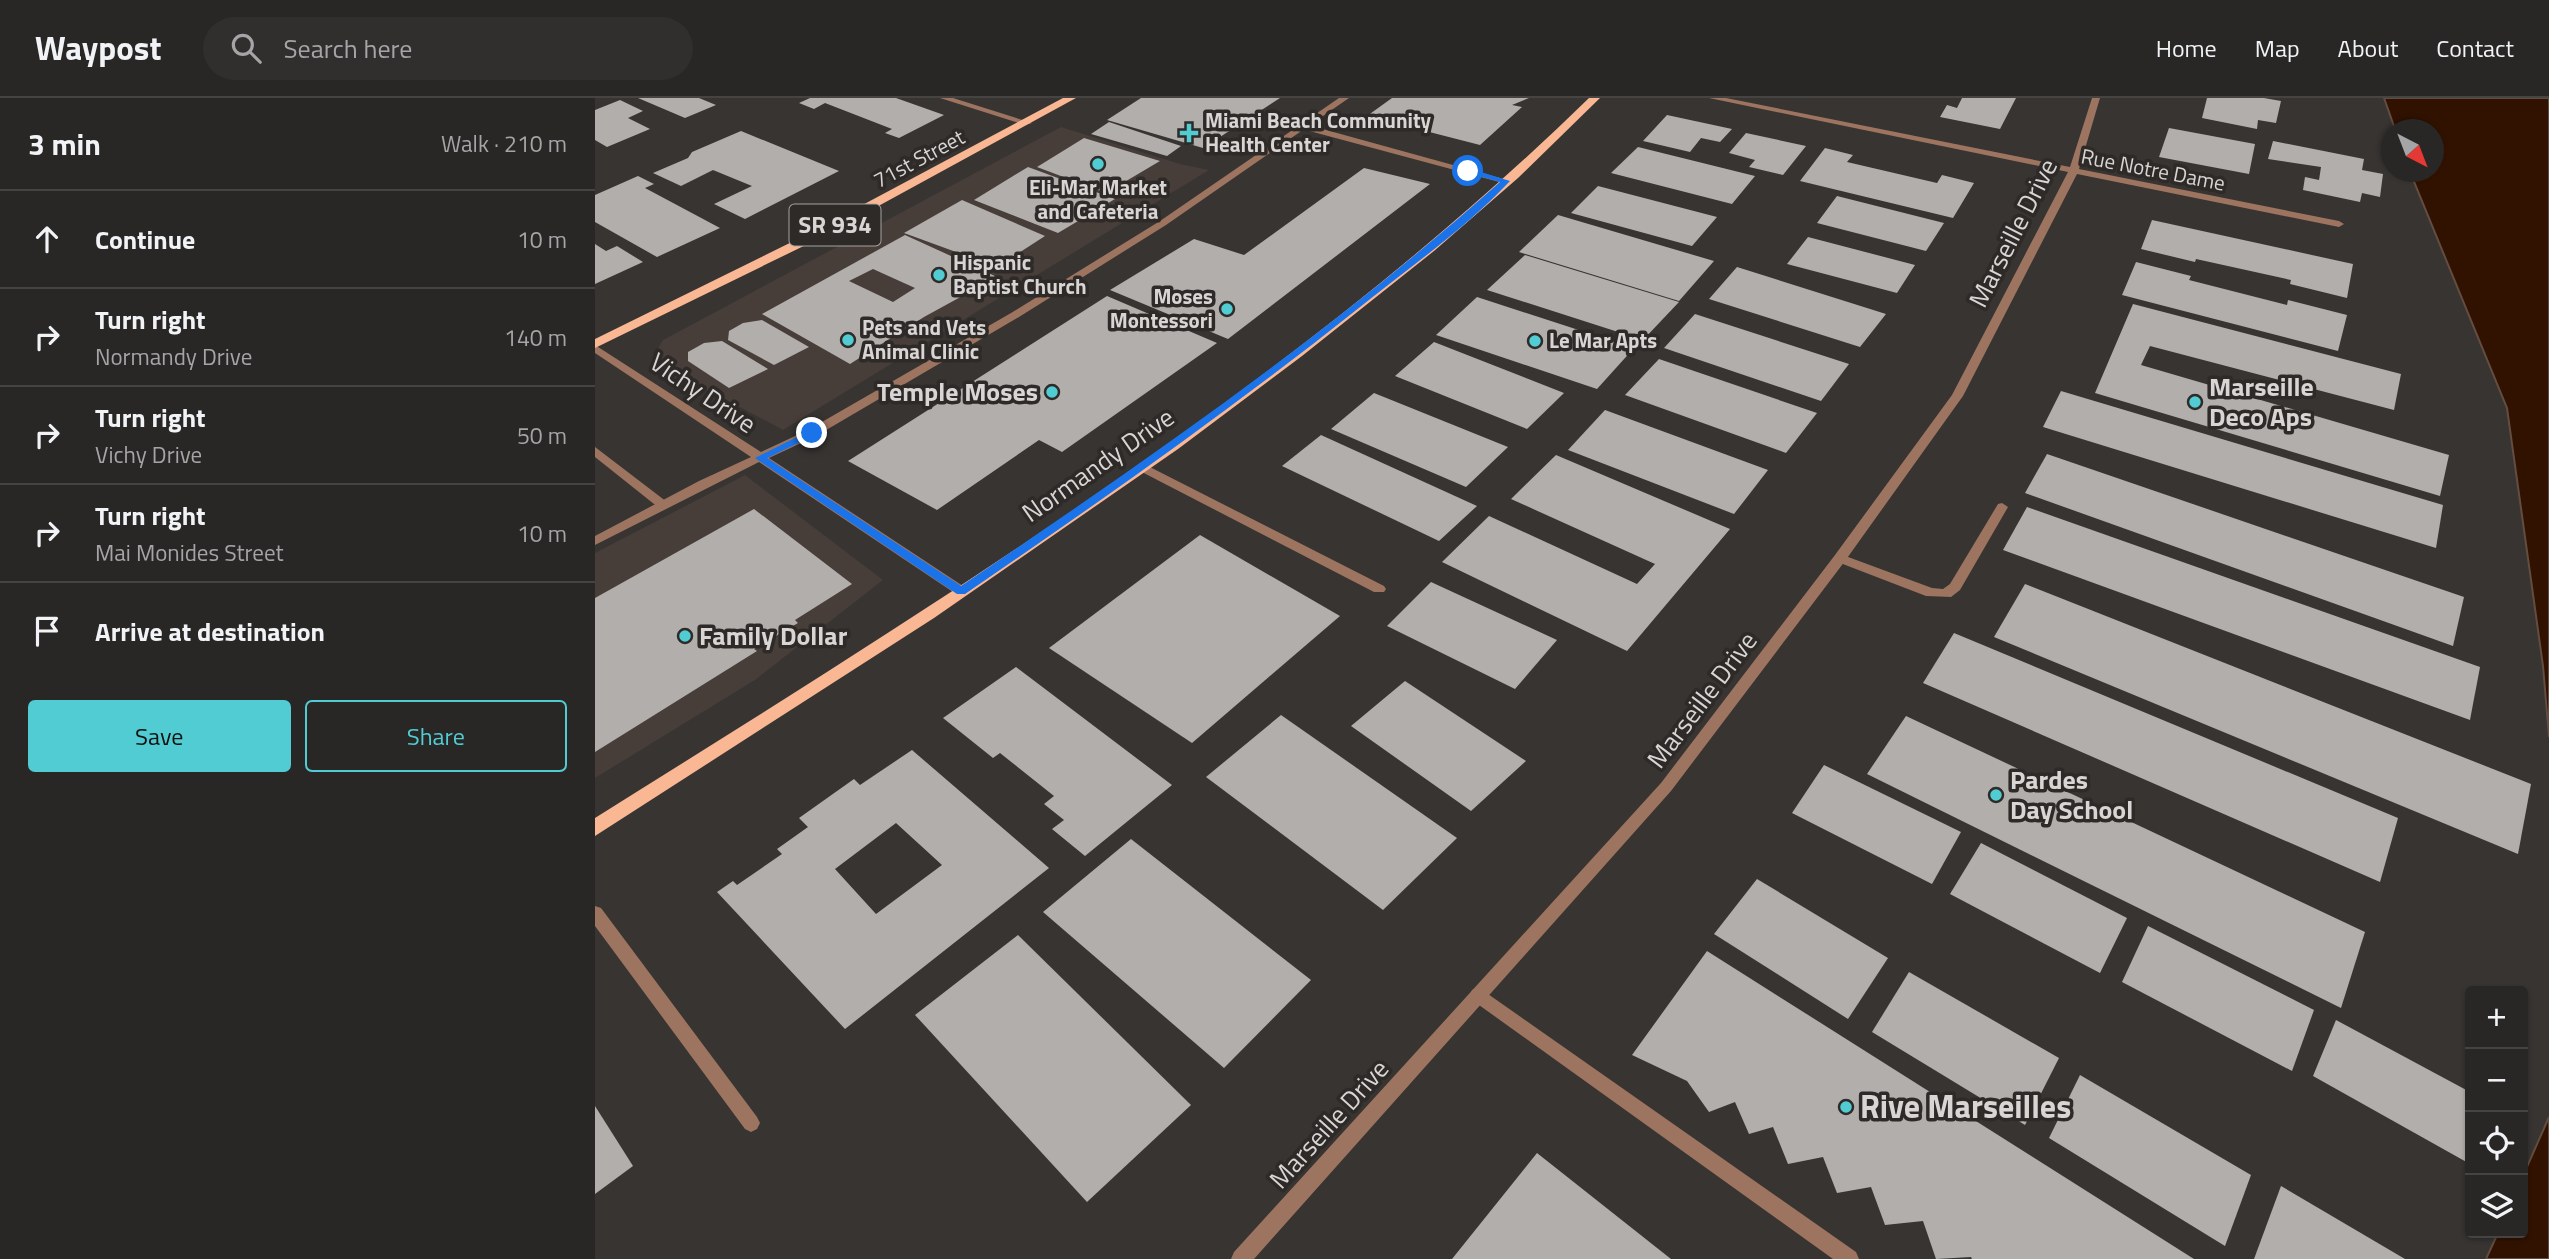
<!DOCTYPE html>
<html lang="en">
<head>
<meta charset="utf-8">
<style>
	:root { --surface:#292726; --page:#312f2e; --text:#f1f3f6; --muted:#a5a5a7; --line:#454443; --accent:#51ccd2 }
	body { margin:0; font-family:"Titillium Web",sans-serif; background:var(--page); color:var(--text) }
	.controls { position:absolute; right:21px; bottom:21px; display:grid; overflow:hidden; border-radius:7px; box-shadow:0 2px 5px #0004 }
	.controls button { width:63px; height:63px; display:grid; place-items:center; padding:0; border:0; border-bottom:2px solid var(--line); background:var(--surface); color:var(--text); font:35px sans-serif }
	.compass { position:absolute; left:1786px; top:21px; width:63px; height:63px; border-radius:50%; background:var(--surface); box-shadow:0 2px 5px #0004; rotate:138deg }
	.stop { position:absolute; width:21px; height:21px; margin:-16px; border:5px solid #1a73e8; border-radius:50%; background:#fff }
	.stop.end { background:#1a73e8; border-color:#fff; box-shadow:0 2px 7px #0008 }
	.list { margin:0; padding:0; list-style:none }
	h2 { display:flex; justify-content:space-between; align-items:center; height:91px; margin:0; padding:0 28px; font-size:30px }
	h2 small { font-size:23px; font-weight:400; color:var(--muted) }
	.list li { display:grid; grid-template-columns:46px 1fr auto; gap:21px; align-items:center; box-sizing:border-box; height:98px; padding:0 28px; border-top:2px solid var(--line) }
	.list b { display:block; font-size:26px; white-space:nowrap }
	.list p { margin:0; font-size:23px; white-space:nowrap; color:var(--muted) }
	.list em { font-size:23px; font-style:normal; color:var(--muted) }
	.actions { display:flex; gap:14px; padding:21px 28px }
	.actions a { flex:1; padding:16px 0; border:2px solid var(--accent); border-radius:7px; text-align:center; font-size:24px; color:var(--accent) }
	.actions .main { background:var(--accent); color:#111 }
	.icon { flex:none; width:38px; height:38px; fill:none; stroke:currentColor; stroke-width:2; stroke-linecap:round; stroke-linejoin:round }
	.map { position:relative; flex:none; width:1954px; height:1161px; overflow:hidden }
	header { display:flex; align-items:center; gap:42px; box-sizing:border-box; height:98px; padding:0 35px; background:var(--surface); border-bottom:2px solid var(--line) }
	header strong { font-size:33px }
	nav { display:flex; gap:38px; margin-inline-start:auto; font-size:24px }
	.search { width:490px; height:63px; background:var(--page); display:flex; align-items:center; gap:18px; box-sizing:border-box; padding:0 24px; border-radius:38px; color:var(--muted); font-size:26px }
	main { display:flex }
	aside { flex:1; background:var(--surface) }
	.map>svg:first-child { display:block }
	.built { fill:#473d39 }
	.water { fill:#311201; stroke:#634c40; stroke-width:2 }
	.building { fill:#b2aeac; fill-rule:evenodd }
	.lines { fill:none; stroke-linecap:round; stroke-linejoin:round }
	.service { fill:#9d745f; fill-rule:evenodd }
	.minor { fill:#9d745f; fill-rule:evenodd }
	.primary { fill:#fab794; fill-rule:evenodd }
	.route { fill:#1a73e8 }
	.poi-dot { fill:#51ccd2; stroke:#2d2a28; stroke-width:2.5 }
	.labels { text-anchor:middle; stroke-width:7; stroke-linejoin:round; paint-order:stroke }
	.far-poi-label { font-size:21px; font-weight:bold; fill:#d8d5d4; stroke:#2d2a28; text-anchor:start }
	.far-street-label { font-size:21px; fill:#d8d5d4; stroke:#2d2a28 }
	.shield { fill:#2d2a28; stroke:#a5a2a0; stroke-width:2 }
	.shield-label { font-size:24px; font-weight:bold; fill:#d8d5d4 }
	.street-label { font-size:26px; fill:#d8d5d4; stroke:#2d2a28 }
	.poi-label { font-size:26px; font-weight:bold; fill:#d8d5d4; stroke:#2d2a28; text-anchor:start }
	.near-poi-label { font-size:32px; font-weight:bold; fill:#d8d5d4; stroke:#2d2a28; text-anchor:start }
</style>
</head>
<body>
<header>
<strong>Waypost</strong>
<div class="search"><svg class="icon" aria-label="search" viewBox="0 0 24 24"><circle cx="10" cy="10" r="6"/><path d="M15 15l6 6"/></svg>Search here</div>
<nav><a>Home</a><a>Map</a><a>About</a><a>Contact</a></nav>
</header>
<main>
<aside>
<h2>3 min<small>Walk · 210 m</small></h2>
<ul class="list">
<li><svg class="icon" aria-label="ahead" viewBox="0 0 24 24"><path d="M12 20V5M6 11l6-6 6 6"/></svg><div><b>Continue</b></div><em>10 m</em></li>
<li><svg class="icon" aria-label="right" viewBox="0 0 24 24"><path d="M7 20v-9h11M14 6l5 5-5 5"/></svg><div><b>Turn right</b><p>Normandy Drive</p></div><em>140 m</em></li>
<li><svg class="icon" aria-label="right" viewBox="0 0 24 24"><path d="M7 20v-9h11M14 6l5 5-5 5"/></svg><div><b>Turn right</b><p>Vichy Drive</p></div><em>50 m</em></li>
<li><svg class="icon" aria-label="right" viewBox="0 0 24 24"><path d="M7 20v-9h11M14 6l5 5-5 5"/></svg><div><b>Turn right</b><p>Mai Monides Street</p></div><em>10 m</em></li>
<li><svg class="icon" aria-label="arrive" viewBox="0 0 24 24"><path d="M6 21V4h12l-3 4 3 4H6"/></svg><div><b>Arrive at destination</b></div></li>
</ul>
<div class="actions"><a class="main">Save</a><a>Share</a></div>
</aside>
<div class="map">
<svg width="1954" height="1161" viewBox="0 0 1954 1161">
	<rect width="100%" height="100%" fill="#373432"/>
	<g class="built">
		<polygon points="466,29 585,66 614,72 188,332 71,270 60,255 68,242"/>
		<polygon points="150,377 288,482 160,582 0,680 0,455"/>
	</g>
	<g class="water">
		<polygon points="1789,0 1954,0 1954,639 1948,568 1912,310 1815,74 1839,74 1839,32 1800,31"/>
		<polygon points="1954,1019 1954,1161 1891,1161 1903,1135 1928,1135 1928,1078"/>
	</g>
	<g class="building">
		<polygon points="43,0 104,0 121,7 90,20"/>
		<polygon points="215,0 301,0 349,17 304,40 290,35 297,31 230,5 219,11 204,5"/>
		<polygon points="546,0 685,0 608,50 512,22"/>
		<polygon points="797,0 934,0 917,7 927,9 885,47 772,18"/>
		<polygon points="1367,0 1421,0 1405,31 1345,19 1352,7 1362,10"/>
		<polygon points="1612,0 1669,0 1686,3 1681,25 1663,22 1662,31 1607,20"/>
		<polygon points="25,2 48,13 33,20 55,31 12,49 0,42 0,12"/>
		<polygon points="1072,17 1137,31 1125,44 1106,40 1095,54 1048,43"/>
		<polygon points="514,24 586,48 572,58 496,36"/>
		<polygon points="1574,30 1660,46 1654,76 1564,59"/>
		<polygon points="146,33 244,73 150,121 119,106 157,88 118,72 86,88 58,75 93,60 97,54"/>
		<polygon points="1151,35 1211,48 1188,77 1154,69 1160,62 1134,55"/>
		<polygon points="489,40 565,63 511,95 442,69"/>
		<polygon points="1678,43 1769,61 1767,72 1788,76 1785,99 1767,95 1765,104 1708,92 1710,79 1724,82 1726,69 1673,61"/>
		<polygon points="1043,49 1160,78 1137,106 1016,75"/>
		<polygon points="1230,50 1258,57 1252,64 1342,85 1347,77 1379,85 1358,120 1205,83"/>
		<polygon points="433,69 520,101 463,135 379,102"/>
		<polygon points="769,70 835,86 633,241 515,192 599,141 649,157"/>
		<polygon points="43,78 59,86 50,90 125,130 62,159 0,124 0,97"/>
		<polygon points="1003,88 1122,119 1097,148 976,115"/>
		<polygon points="1242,98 1349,125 1331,153 1222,125"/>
		<polygon points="367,102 450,138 402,169 309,135"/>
		<polygon points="963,117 1119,163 1084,203 924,154"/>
		<polygon points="1557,122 1758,166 1752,200 1695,186 1696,182 1601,161 1600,164 1546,151"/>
		<path d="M 310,137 L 402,179 L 329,219 L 255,266 L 167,216 ZM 278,171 L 320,190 L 298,204 L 254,183 Z"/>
		<polygon points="1213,139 1320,167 1302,195 1192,166"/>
		<polygon points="0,146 11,153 22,148 48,164 0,186"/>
		<polygon points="930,157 1084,204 1048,242 892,192"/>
		<polygon points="1541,164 1596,178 1594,182 1692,207 1693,202 1752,217 1743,253 1527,197"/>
		<polygon points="1142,169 1291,216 1265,249 1114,201"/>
		<polygon points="512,198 622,245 467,354 444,342 342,412 253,363"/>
		<polygon points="882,199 1039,250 1002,291 841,237"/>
		<polygon points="1538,206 1806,276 1799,312 1555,248 1546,267 1854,357 1845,398 1500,295"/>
		<polygon points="1100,216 1254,266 1226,303 1069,250"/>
		<polygon points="167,222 214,249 179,267 133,242 134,233 148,225"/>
		<polygon points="127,243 173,271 134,290 93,263 93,254 109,245"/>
		<polygon points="839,244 969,295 932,331 800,278"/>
		<polygon points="1064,261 1222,315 1191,355 1030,297"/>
		<polygon points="1466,293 1848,407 1841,450 1448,329"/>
		<polygon points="779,295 913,349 871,389 736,331"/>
		<polygon points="1010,312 1173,372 1139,416 973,352"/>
		<polygon points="726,337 882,408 844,443 687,368"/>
		<polygon points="1452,356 1869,499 1858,548 1430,395"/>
		<polygon points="961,357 1135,431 1032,553 847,464 894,418 1042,486 1060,466 916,401"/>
		<polygon points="1432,409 1885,569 1875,622 1408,452"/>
		<polygon points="159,411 257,486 200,522 203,525 159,551 162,553 0,654 0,500"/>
		<polygon points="605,437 745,518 597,645 454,550"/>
		<polygon points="836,484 962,542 920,591 792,528"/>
		<polygon points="1430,486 1936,686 1923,756 1399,539"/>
		<polygon points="1359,535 1803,720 1785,784 1328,585"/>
		<polygon points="421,569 577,687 490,758 457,731 469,722 449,706 459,698 405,655 398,660 348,620"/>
		<polygon points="810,583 931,663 876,713 756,628"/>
		<polygon points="686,617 862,740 788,812 611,679"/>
		<polygon points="1311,618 1770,834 1746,910 1272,676"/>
		<path d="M 317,652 L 454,770 L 250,931 L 122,794 L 138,783 L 142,787 L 187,756 L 182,751 L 213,729 L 204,720 L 259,681 L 265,687 ZM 301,725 L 347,767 L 281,816 L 240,771 Z"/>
		<polygon points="1229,667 1366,734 1337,786 1197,715"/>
		<polygon points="536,741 716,882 629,970 448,814"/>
		<polygon points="1386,745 1532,820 1505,875 1355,796"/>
		<polygon points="1162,781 1293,860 1253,921 1119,836"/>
		<polygon points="1553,828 1719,912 1697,973 1527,884"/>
		<polygon points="423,837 596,1007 492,1104 320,917"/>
		<polygon points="1112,853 1599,1161 1377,1161 1376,1159 1341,1161 1328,1123 1290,1127 1276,1089 1242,1095 1228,1059 1193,1066 1178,1029 1154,1036 1140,1004 1114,1014 1092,983 1037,957"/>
		<polygon points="1314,874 1464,960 1430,1027 1277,934"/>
		<polygon points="1741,922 1875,994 1875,1066 1718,978"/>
		<polygon points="1485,977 1656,1077 1630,1148 1454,1040"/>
		<polygon points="0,1008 38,1068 0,1096"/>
		<polygon points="942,1055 1076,1161 857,1161"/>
		<polygon points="1686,1088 1810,1161 1659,1161"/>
	</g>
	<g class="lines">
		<g class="service">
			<polygon points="345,0 358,0 437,25 430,27"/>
			<polygon points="707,27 713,27 916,83 908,85 707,31"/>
			<polygon points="0,349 72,404 74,407 72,410 64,410 0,359"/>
			<polygon points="547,365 789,488 791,491 789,494 779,494 543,372 541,369"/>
			<polygon points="1407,405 1413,409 1365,492 1356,499 1331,498 1240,463 1239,460 1245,456 1337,490 1348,491 1355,486 1403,406"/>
			<polygon points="0,808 6,810 162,1019 165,1025 162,1031 156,1034 150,1031 0,828"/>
			<polygon points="883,889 1261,1154 1264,1161 1238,1161 877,902 875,897 877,892"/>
		</g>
		<g class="minor">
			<polygon points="744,0 754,0 571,127 424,219 221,338 174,360 371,490 373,493 371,496 361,496 164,364 0,447 0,438 104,383 156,359 0,255 0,247 166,354 213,332 416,215 565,123"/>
			<polygon points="1114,0 1131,0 1475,69 1497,0 1505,0 1484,71 1744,123 1749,126 1744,129 1482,76 1368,298 1250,463 1076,693 659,1161 636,1161 639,1154 1066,685 1240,457 1357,297 1473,74"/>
		</g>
		<g class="primary">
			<polygon points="468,0 481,0 223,141 0,250 0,241 215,135"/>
			<path d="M 994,0 L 1005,0 L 923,80 L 839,153 L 707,258 L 583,351 L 339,520 L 0,738 L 0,720 C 343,505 703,284 994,0 Z"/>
		</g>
	</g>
	<path class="route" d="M 873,70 L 915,83 C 869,132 812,171 760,213 C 634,313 503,405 370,496 L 362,496 L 160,360 L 214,333 L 220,333 L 220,337 L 172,360 L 366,488 C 552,362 737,234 905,84 L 870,74 Z"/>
	<g class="poi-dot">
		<path d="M590.5 24.5h7v7h7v7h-7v7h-7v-7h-7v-7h7z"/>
		<circle cx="503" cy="66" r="7"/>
		<circle cx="344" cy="177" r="7"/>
		<circle cx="632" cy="211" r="7"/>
		<circle cx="253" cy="242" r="7"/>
		<circle cx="940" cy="243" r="7"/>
		<circle cx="457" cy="294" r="7"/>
		<circle cx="1600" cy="304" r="7"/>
		<circle cx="90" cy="538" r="7"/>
		<circle cx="1401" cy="697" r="7"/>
		<circle cx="1251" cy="1009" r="7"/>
	</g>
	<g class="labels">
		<g class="far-poi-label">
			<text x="610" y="30">Miami Beach Community<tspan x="610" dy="24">Health Center</tspan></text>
			<text x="503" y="97" text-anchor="middle">Eli-Mar Market<tspan x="503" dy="24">and Cafeteria</tspan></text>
			<text x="358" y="172">Hispanic<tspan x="358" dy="24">Baptist Church</tspan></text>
			<text x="618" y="206" text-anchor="end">Moses<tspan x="618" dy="24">Montessori</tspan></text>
			<text x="267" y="237">Pets and Vets<tspan x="267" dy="24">Animal Clinic</tspan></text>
			<text x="954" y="250">Le Mar Apts</text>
		</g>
		<g class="far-street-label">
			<text transform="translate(324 61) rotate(-28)" y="7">71st Street</text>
			<text transform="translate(1558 72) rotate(11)" y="7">Rue Notre Dame</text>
		</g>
		<rect class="shield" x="194.5" y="106.5" width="91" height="41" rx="5"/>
		<g class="shield-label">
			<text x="240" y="135">SR 934</text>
		</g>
		<g class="street-label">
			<text transform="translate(1418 135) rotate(-63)" y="9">Marseille Drive</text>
			<text transform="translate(108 295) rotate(34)" y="9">Vichy Drive</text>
			<text transform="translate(503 367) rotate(-35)" y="9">Normandy Drive</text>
			<text transform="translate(1107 602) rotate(-53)" y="9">Marseille Drive</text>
			<text transform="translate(734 1026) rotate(-48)" y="9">Marseille Drive</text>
		</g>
		<g class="poi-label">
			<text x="1614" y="298">Marseille<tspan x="1614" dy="30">Deco Aps</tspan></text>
			<text x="443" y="303" text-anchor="end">Temple Moses</text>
			<text x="104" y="547">Family Dollar</text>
			<text x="1415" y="691">Pardes<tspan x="1415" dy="30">Day School</tspan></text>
		</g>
		<g class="near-poi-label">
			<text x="1265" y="1020">Rive Marseilles</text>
		</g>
	</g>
</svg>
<div class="controls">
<button>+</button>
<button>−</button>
<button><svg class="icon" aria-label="locate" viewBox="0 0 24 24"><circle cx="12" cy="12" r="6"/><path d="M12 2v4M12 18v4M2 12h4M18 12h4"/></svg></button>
<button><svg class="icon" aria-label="layers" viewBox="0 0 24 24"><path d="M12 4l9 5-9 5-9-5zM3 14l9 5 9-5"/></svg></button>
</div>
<svg class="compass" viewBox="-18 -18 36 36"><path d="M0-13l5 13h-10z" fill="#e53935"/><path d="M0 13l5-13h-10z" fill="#a5a5a7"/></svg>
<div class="stop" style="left:873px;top:73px"></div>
<div class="stop end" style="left:217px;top:335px"></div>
</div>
</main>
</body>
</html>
